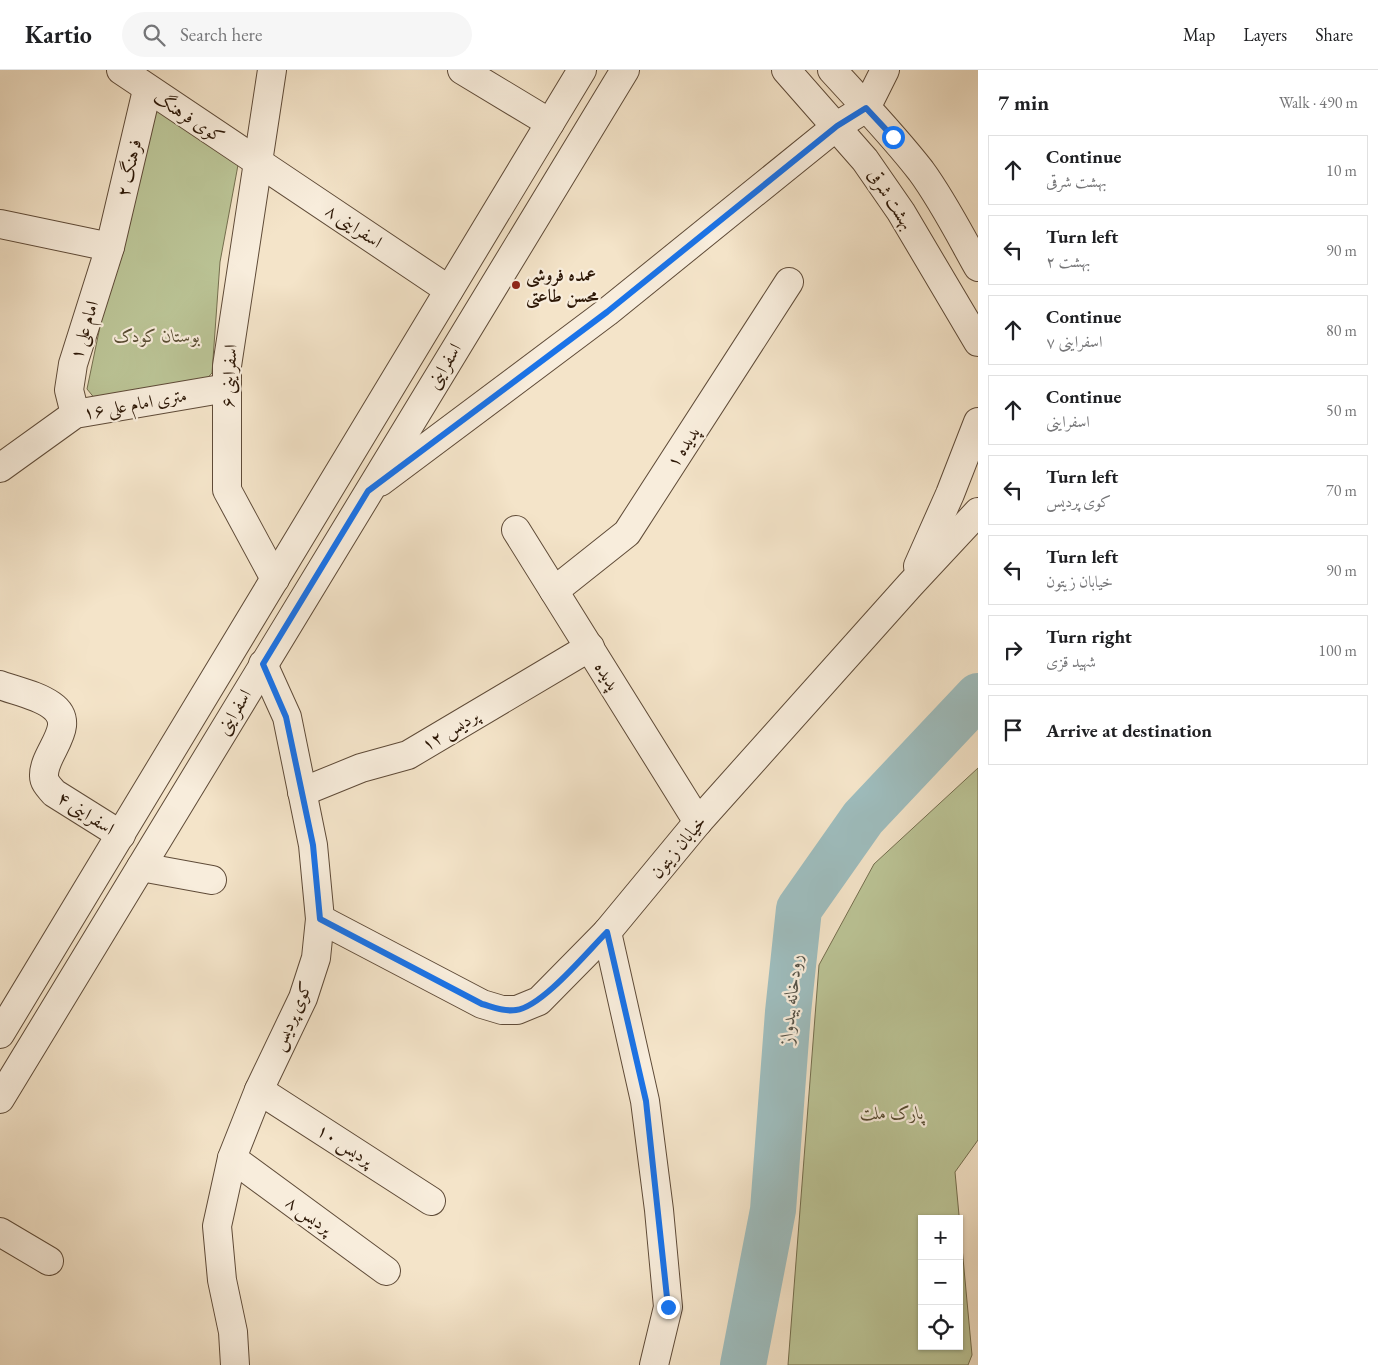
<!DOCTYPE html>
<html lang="en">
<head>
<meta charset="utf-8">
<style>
	:root { --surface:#fff; --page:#f6f6f6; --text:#202124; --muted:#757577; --line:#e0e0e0 }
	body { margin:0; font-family:"EB Garamond",Amiri,serif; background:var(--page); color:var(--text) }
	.controls { position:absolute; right:15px; bottom:15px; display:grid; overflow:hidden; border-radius:0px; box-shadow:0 1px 4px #0004 }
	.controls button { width:45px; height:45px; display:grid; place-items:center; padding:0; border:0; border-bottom:1px solid var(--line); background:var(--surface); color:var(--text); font:25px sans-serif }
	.stop { position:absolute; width:15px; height:15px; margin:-11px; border:4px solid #1a73e8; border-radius:50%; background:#fff }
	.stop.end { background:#1a73e8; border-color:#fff; box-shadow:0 1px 5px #0008 }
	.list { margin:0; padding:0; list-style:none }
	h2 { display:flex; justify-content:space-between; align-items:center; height:65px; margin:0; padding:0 20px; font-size:21px }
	h2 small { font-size:16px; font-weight:400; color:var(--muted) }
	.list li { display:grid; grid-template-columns:32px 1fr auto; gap:15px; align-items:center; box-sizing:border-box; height:70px; margin:0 10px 10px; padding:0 10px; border:1px solid var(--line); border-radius:0px }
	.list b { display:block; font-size:19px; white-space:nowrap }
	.list p { margin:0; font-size:16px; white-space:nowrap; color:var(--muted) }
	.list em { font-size:16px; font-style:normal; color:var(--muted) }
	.icon { flex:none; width:28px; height:28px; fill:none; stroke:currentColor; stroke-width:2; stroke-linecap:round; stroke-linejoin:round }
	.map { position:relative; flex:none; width:978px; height:1295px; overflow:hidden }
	header { display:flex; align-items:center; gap:30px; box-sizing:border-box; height:70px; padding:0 25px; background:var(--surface); border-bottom:1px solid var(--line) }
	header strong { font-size:24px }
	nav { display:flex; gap:28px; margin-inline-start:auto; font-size:18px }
	.search { width:350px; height:45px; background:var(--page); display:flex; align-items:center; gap:12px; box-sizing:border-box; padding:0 18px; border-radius:28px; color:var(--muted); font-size:19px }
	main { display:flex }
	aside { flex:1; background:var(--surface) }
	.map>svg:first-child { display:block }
	.green { fill:#bbc496; stroke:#746e4e; fill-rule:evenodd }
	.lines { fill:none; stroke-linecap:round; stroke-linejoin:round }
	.river { stroke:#9ebdbe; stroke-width:46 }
	.minor-casing { stroke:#5f4b38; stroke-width:30 }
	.minor { stroke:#f8eddc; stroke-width:28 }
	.route { stroke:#1a73e8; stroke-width:6 }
	.poi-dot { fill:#8f2418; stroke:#f8eddc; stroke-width:2 }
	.labels { text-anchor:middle; stroke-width:4.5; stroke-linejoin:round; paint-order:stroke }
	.street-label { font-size:18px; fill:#2d1807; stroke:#f8eddc }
	.poi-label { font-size:18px; font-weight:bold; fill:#2d1807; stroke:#f8eddc; text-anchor:start }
	.park-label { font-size:18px; font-style:italic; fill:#584c32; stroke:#f8eddc }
	.water-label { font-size:19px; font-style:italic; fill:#555247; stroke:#f8eddc }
</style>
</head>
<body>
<header>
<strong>Kartio</strong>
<div class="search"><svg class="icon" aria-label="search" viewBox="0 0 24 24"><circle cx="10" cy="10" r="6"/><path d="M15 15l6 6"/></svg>Search here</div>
<nav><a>Map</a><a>Layers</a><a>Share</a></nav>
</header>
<main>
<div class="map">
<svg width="978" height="1295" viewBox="0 0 978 1295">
	<rect width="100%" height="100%" fill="#f4e4c9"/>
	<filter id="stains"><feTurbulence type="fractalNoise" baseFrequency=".004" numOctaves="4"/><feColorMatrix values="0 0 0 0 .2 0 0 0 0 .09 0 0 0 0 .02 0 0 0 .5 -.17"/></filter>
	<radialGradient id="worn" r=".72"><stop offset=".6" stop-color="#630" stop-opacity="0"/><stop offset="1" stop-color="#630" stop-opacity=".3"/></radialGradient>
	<g class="green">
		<polygon points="147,31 238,95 220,192 212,303 197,319 96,330 87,319"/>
		<path d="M 978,698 L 978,1070 L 955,1102 L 972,1285 L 968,1295 L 788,1295 L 819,895 L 874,794 ZM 922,1149 L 959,1149 L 959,1276 L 922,1276 Z"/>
	</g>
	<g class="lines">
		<polyline class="river" points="743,1295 773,1140 788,942 799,839 863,748 978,626"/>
		<defs>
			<g id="minor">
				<polyline points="121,0 449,220"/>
				<polyline points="272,0 227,296 227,420 275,509"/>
				<polyline points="462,0 550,53"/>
				<polyline points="786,0 865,90 901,142 978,272"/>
				<path d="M 832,0 C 862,33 894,66 921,101 C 943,131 960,165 978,197"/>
				<polyline points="0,154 110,177"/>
				<polyline points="75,344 69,320 73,294 110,177 147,20"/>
				<polyline points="0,398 75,344 227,318"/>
				<polyline points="380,412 607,242 837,56 866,38 885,0"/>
				<polyline points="516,460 698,752"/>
				<polyline points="918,496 950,424 978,352"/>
				<polyline points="554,521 627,463 789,212"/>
				<path d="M 0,615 C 16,621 37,625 51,635 C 80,655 43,682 44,706 C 44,713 50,718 54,723 L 121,765"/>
				<polyline points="302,722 361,698 408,685 590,577"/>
				<polyline points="141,797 212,810"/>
				<polyline points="320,849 482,934 502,940 517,940 539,931 607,862 698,752 910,515 978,442"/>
				<polyline points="607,862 645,1031 659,1140 668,1237 654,1295"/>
				<polyline points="0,964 582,0"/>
				<polyline points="259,1020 431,1131"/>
				<polyline points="0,1029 625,0"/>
				<polyline points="232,1088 386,1201"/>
				<polyline points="0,1162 49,1191"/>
				<polyline points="235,1295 233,1262 222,1210 217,1156 232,1088 259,1020 303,928 316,888 320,849 313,775 287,647 263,594"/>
			</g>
		</defs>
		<use href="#minor" class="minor-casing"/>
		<use href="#minor" class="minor"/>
	</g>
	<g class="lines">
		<path class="route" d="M 668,1237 L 646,1031 L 607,862 C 587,882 542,937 516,940 C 504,942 493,937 482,934 L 320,849 L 313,775 L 286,647 L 263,594 L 368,421 L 607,242 L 837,56 L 866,38 L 893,67"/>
	</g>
	<circle class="poi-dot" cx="516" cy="215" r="5"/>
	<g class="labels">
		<g class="street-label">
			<text transform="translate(189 47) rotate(33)" y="6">کوی فرهنگ</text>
			<text transform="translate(129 98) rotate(-77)" y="6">فرهنگ ۲</text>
			<text transform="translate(891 129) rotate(57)" y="6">بهشت شرقی</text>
			<text transform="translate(354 156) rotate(34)" y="6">اسفراینی ۸</text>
			<text transform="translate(84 260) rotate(-73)" y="6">امام علی ۱</text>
			<text transform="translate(444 296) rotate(-59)" y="6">اسفراینی</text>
			<text transform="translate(229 306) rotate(-87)" y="6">اسفراینی ۶</text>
			<text transform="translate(135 334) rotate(-10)" y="6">۱۶ متری امام علی</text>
			<text transform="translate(683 377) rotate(-57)" y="6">پدیده ۱</text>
			<text transform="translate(607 606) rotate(58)" y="6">پدیده</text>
			<text transform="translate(234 642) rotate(-59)" y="6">اسفراینی</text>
			<text transform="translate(450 660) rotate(-31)" y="6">پردیس ۱۲</text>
			<text transform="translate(86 743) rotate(33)" y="6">اسفراینی ۴</text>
			<text transform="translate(678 777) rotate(-50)" y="6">خیابان زیتون</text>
			<text transform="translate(292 946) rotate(-66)" y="6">کوی پردیس</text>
			<text transform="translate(345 1075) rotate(33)" y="6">پردیس ۱۰</text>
			<text transform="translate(309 1145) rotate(36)" y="6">پردیس ۸</text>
		</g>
		<g class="poi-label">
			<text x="526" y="211">عمده فروشی<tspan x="526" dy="21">محسن طاعتی</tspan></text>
		</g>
		<g class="park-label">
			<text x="157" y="272">بوستان کودک</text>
			<text x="892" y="1049">پارک ملت</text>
		</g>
		<g class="water-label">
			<text transform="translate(790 929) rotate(-84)" y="7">رودخانه بیدواز</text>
		</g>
	</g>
	<rect width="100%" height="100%" filter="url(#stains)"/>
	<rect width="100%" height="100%" fill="url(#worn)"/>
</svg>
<div class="controls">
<button>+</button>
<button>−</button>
<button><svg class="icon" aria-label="locate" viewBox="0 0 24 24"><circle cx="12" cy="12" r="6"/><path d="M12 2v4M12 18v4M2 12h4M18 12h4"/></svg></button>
</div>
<div class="stop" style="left:893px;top:67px"></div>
<div class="stop end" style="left:668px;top:1237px"></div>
</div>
<aside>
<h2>7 min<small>Walk · 490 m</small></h2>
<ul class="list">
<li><svg class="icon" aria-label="ahead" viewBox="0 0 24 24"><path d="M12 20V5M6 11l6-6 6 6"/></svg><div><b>Continue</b><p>بهشت شرقی</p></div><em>10 m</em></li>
<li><svg class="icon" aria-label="left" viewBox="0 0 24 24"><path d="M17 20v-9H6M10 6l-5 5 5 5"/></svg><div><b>Turn left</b><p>بهشت ۲</p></div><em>90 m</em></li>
<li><svg class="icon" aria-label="ahead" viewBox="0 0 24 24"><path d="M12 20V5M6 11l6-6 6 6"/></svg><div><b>Continue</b><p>اسفراینی ۷</p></div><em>80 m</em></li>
<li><svg class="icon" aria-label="ahead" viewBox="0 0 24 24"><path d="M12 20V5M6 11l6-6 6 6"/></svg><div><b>Continue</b><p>اسفراینی</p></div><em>50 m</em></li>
<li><svg class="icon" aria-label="left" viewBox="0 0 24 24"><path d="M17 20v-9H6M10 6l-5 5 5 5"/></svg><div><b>Turn left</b><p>کوی پردیس</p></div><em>70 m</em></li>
<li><svg class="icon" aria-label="left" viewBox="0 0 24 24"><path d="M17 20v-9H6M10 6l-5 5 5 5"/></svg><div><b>Turn left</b><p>خیابان زیتون</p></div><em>90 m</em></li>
<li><svg class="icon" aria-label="right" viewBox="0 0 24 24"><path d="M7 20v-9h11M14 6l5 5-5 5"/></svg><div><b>Turn right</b><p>شهید قزی</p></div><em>100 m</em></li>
<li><svg class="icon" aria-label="arrive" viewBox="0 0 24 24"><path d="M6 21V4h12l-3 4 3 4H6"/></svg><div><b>Arrive at destination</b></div></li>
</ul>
</aside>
</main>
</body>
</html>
